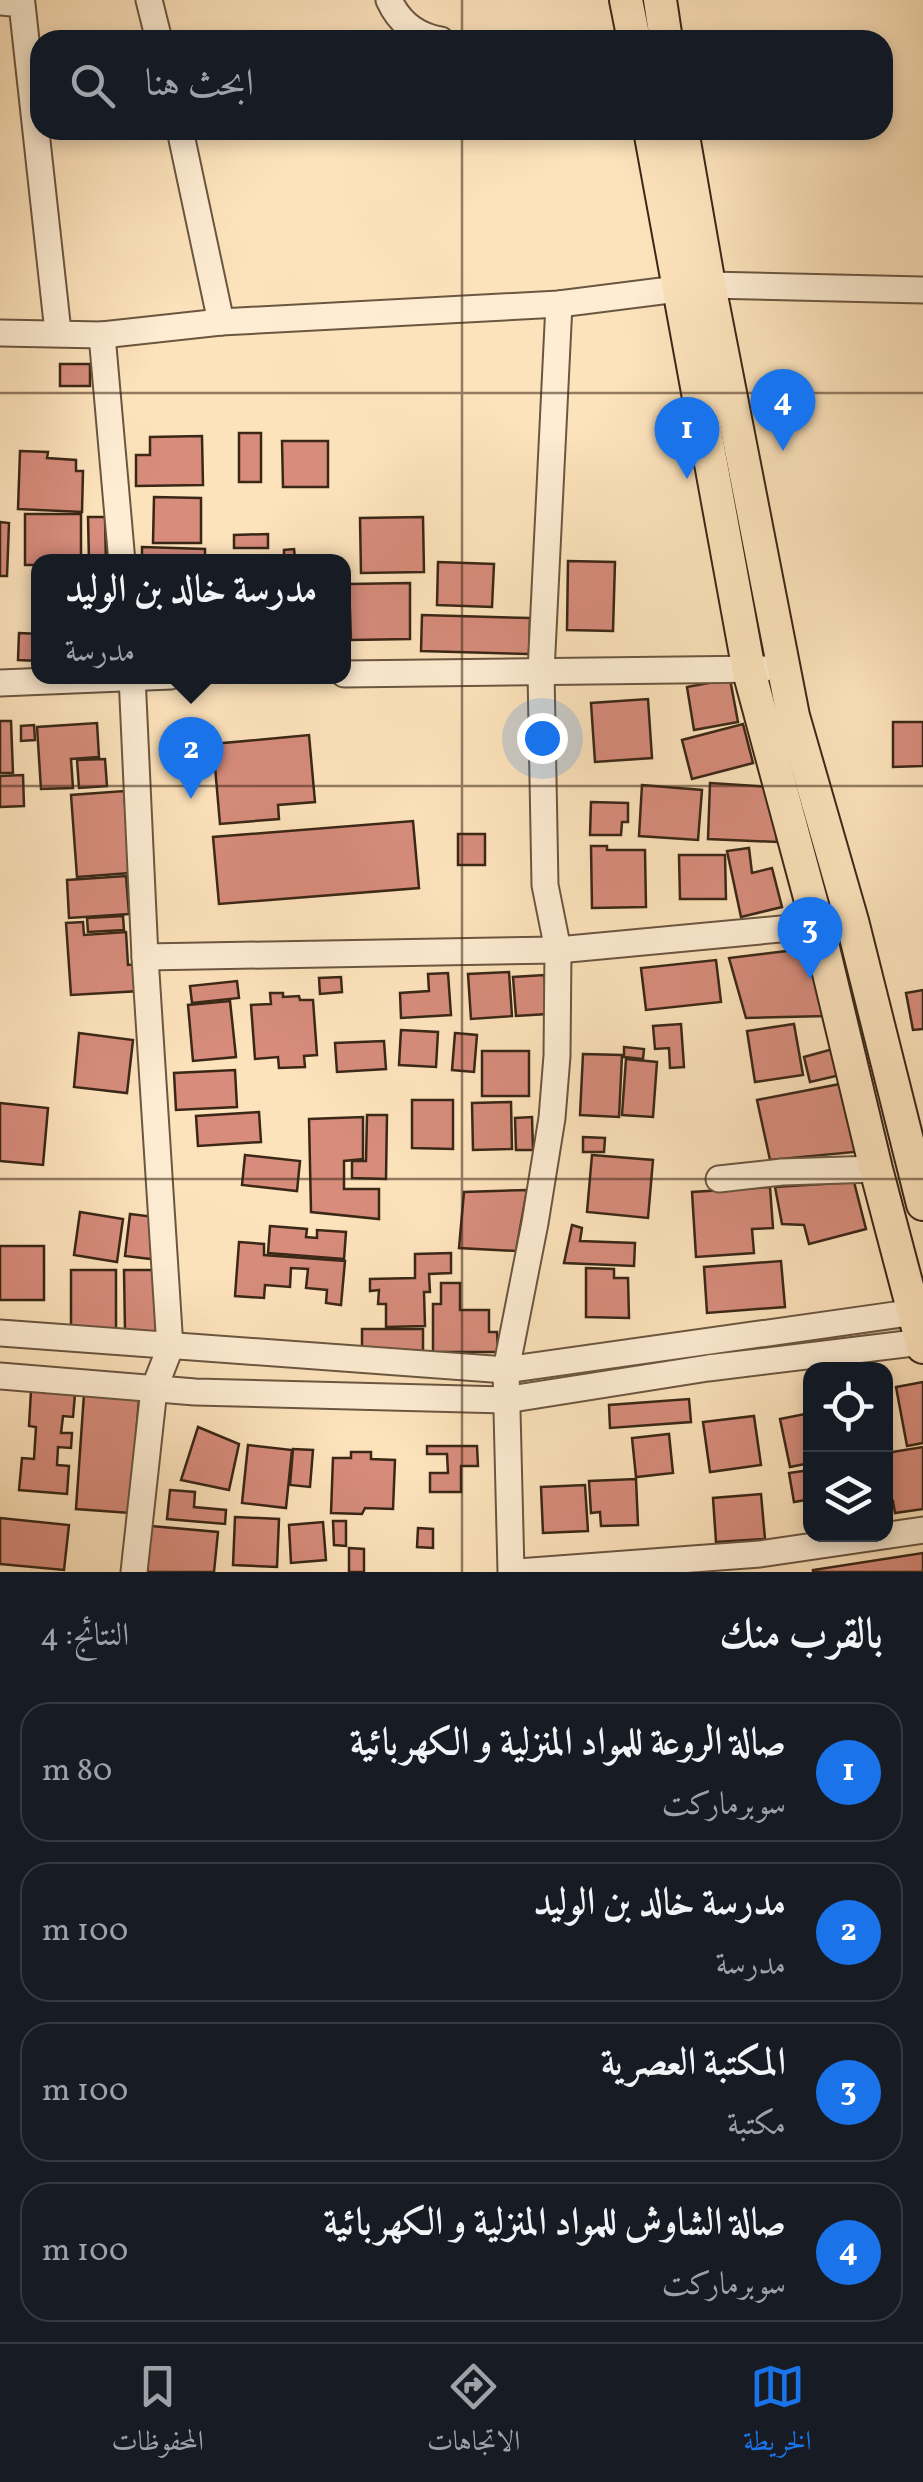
<!DOCTYPE html>
<html lang="ar">
<head>
<meta charset="utf-8">
<style>
	:root { --surface:#171b24; --page:#20242c; --text:#f1f3f6; --muted:#9ea1a6; --line:#363941; --accent:#1a73e8 }
	body { margin:0; font-family:Vollkorn,Amiri,serif; background:var(--page); color:var(--text); direction:rtl }
	.controls { position:absolute; right:30px; bottom:30px; display:grid; overflow:hidden; border-radius:20px; box-shadow:0 5px 15px #0003 }
	.controls button { width:90px; height:90px; display:grid; place-items:center; padding:0; border:0; border-bottom:2px solid var(--line); background:var(--surface); color:var(--text); font:50px sans-serif }
	.you { position:absolute; left:542px; top:738px; width:35px; height:35px; margin:-25px; border:8px solid #fff; border-radius:50%; background:#1a73e8; box-shadow:0 0 0 15px #1a73e833 }
	.badge { display:grid; place-items:center; width:65px; height:65px; border-radius:50%; background:var(--accent); color:#fff; font-size:32px; font-weight:700 }
	.pin { position:absolute; translate:-50% -82px; filter:drop-shadow(0 2px 5px #0008) }
	.pin::after { content:''; position:absolute; top:52px; width:35px; height:30px; background:inherit; clip-path:polygon(0 0,100% 0,50% 100%) }
	.popup { position:absolute; left:31px; top:554px; width:320px; height:130px; box-sizing:border-box; display:grid; place-content:center; border-radius:20px; background:var(--surface); filter:drop-shadow(0 2px 8px #0005); font-size:32px; white-space:nowrap; color:var(--muted) }
	.popup b { font-size:38px; color:var(--text) }
	.popup::after { content:''; position:absolute; left:50%; top:100%; margin-left:-20px; border:20px solid transparent; border-top-color:var(--surface) }
	.list { margin:0; padding:0; list-style:none }
	h2 { display:flex; justify-content:space-between; align-items:center; height:130px; margin:0; padding:0 40px; font-size:42px }
	h2 small { font-size:32px; font-weight:400; color:var(--muted) }
	.list li { display:grid; grid-template-columns:65px 1fr auto; gap:30px; align-items:center; box-sizing:border-box; height:140px; margin:0 20px 20px; padding:0 20px; border:2px solid var(--line); border-radius:30px }
	.list b { display:block; font-size:38px; white-space:nowrap }
	.list p { margin:0; font-size:32px; white-space:nowrap; color:var(--muted) }
	.list em { font-size:32px; font-style:normal; color:var(--muted) }
	.icon { flex:none; width:55px; height:55px; fill:none; stroke:currentColor; stroke-width:2; stroke-linecap:round; stroke-linejoin:round }
	.map { position:relative; flex:none; width:923px; height:1572px; overflow:hidden; direction:ltr }
	.search { position:absolute; background:var(--surface); box-shadow:0 5px 15px #0003; left:30px; right:30px; top:30px; height:110px; display:flex; align-items:center; gap:25px; box-sizing:border-box; padding:0 35px; border-radius:30px; color:var(--muted); font-size:38px }
	.sheet { height:770px; background:var(--surface) }
	nav { display:flex; justify-content:space-around; align-items:center; box-sizing:border-box; height:140px; border-top:2px solid var(--line); background:var(--surface); font-size:28px; color:var(--muted) }
	nav a { display:grid; justify-items:center; gap:5px }
	nav .on { color:var(--accent) }
	.map>svg:first-child { display:block }
	.building { fill:#d78c7c; stroke:#3a2716; stroke-width:2.5 }
	.lines { fill:none; stroke-linecap:round; stroke-linejoin:round }
	.minor-casing { stroke:#6b5640; stroke-width:29 }
	.major-casing { stroke:#3a2716; stroke-width:36 }
	.minor { stroke:#feedd3; stroke-width:25 }
	.major { stroke:#fde3bc; stroke-width:32 }
	.grid { fill:none; stroke:#3a2716; stroke-width:2.5; stroke-opacity:0.55 }
</style>
</head>
<body>
<div class="map">
<svg width="923" height="1572" viewBox="0 0 923 1572">
	<rect width="100%" height="100%" fill="#fde3bc"/>
	<filter id="stains"><feTurbulence type="fractalNoise" baseFrequency=".002" numOctaves="4"/><feColorMatrix values="0 0 0 0 .2 0 0 0 0 .09 0 0 0 0 .02 0 0 0 .5 -.17"/></filter>
	<radialGradient id="worn" r=".72"><stop offset=".6" stop-color="#630" stop-opacity="0"/><stop offset="1" stop-color="#630" stop-opacity=".3"/></radialGradient>
	<g class="building">
		<rect x="60" y="364" width="30" height="22"/>
		<rect x="239" y="433" width="22" height="49"/>
		<polygon points="202,436 203,485 136,486 136,455 150,455 150,437"/>
		<polygon points="282,441 328,441 328,487 283,487"/>
		<polygon points="20,451 48,452 47,458 76,460 76,471 83,471 82,512 18,509"/>
		<polygon points="154,497 201,498 201,543 153,543"/>
		<polygon points="25,514 81,514 81,562 39,562 39,565 25,565"/>
		<polygon points="88,517 105,517 106,562 89,562"/>
		<polygon points="423,517 424,572 361,573 360,518"/>
		<polygon points="0,522 9,523 7,576 0,576"/>
		<polygon points="268,534 268,548 234,548 234,535"/>
		<polygon points="142,547 205,549 205,562 142,562"/>
		<polygon points="294,549 295,558 327,556 328,562 284,562 284,550"/>
		<polygon points="568,561 615,562 613,631 567,630"/>
		<polygon points="438,562 494,564 492,607 437,605"/>
		<polygon points="410,583 410,639 351,640 349,584"/>
		<polygon points="422,615 530,618 529,654 421,651"/>
		<polygon points="19,633 39,634 39,661 18,660"/>
		<polygon points="730,679 738,722 694,730 687,687"/>
		<polygon points="648,699 652,758 595,762 591,703"/>
		<polygon points="0,721 11,721 13,773 0,773"/>
		<polygon points="893,722 923,722 923,766 893,767"/>
		<polygon points="97,723 99,757 71,759 73,788 41,789 37,727"/>
		<polygon points="743,724 753,763 692,779 682,740"/>
		<polygon points="34,725 35,740 21,741 21,726"/>
		<polygon points="309,735 315,802 278,805 279,819 220,824 213,744"/>
		<polygon points="105,759 107,786 79,788 77,760"/>
		<polygon points="23,775 24,806 0,807 0,776"/>
		<polygon points="710,783 772,787 777,842 708,839"/>
		<polygon points="642,785 702,790 698,840 639,836"/>
		<polygon points="124,791 130,873 77,877 71,795"/>
		<polygon points="591,802 628,803 628,822 622,822 621,835 590,835"/>
		<polygon points="413,821 419,888 219,904 213,837"/>
		<rect x="458" y="834" width="27" height="31"/>
		<polygon points="591,846 607,846 607,850 645,850 646,907 592,908"/>
		<polygon points="749,848 752,873 772,868 782,907 741,917 727,851"/>
		<polygon points="679,855 725,855 726,899 680,899"/>
		<polygon points="126,876 129,914 69,918 67,880"/>
		<polygon points="123,916 124,930 88,932 87,918"/>
		<polygon points="83,922 84,935 126,932 128,965 138,964 140,991 71,995 66,923"/>
		<polygon points="812,948 827,1016 746,1018 729,958"/>
		<polygon points="716,960 721,1002 646,1010 641,968"/>
		<polygon points="509,972 512,1016 471,1019 468,974"/>
		<polygon points="448,973 451,1015 401,1018 400,993 429,991 428,974"/>
		<polygon points="544,975 547,1014 516,1016 513,977"/>
		<polygon points="341,977 342,992 320,994 319,978"/>
		<polygon points="237,981 239,998 192,1003 190,986"/>
		<polygon points="923,990 923,1029 913,1030 906,993"/>
		<polygon points="270,993 283,993 283,997 299,996 300,1000 313,1000 317,1055 304,1056 305,1067 279,1068 278,1057 255,1059 251,1005 271,1004"/>
		<polygon points="230,1001 236,1057 193,1061 188,1005"/>
		<polygon points="681,1024 684,1067 670,1068 669,1048 655,1049 653,1026"/>
		<polygon points="794,1024 803,1075 755,1082 747,1031"/>
		<polygon points="401,1030 438,1032 436,1067 399,1065"/>
		<polygon points="79,1033 133,1040 127,1093 74,1087"/>
		<polygon points="455,1033 477,1035 474,1072 452,1070"/>
		<polygon points="384,1041 386,1069 337,1072 335,1043"/>
		<polygon points="624,1047 644,1049 643,1059 624,1057"/>
		<polygon points="833,1049 840,1075 810,1082 804,1057"/>
		<rect x="482" y="1051" width="47" height="45"/>
		<polygon points="583,1054 622,1055 619,1117 580,1115"/>
		<polygon points="626,1059 657,1062 653,1117 622,1115"/>
		<polygon points="235,1070 237,1107 176,1110 174,1073"/>
		<polygon points="845,1083 865,1151 770,1160 757,1100"/>
		<polygon points="412,1100 453,1100 453,1149 412,1148"/>
		<polygon points="511,1102 512,1149 473,1150 472,1103"/>
		<polygon points="0,1103 48,1108 43,1165 0,1161"/>
		<polygon points="259,1112 261,1142 198,1146 196,1116"/>
		<polygon points="367,1115 387,1115 386,1179 352,1178 352,1161 366,1161"/>
		<polygon points="363,1117 363,1159 344,1161 344,1189 379,1189 379,1219 311,1212 309,1119"/>
		<polygon points="532,1117 533,1150 516,1150 515,1118"/>
		<polygon points="583,1137 605,1138 604,1152 583,1152"/>
		<polygon points="245,1155 300,1161 297,1191 242,1185"/>
		<polygon points="592,1155 653,1160 648,1218 587,1212"/>
		<polygon points="854,1182 866,1229 809,1244 804,1225 782,1224 775,1187"/>
		<polygon points="770,1187 773,1228 752,1229 754,1253 696,1257 692,1192"/>
		<polygon points="527,1190 516,1251 459,1248 464,1192"/>
		<polygon points="80,1212 123,1219 117,1262 74,1255"/>
		<polygon points="130,1214 155,1217 151,1259 125,1256"/>
		<polygon points="572,1225 582,1228 580,1241 635,1243 634,1266 564,1263"/>
		<polygon points="270,1226 307,1229 306,1237 317,1238 317,1230 346,1232 344,1259 268,1253"/>
		<polygon points="239,1242 264,1244 264,1255 345,1261 341,1305 326,1303 327,1290 306,1288 308,1269 291,1268 290,1287 265,1285 264,1298 235,1296"/>
		<rect x="0" y="1246" width="44" height="54"/>
		<polygon points="451,1253 451,1273 429,1274 430,1292 424,1292 425,1326 386,1327 386,1304 378,1304 379,1290 370,1291 370,1279 415,1278 415,1254"/>
		<polygon points="781,1261 785,1307 707,1313 704,1267"/>
		<polygon points="586,1268 614,1269 614,1278 628,1278 629,1318 586,1317"/>
		<rect x="71" y="1270" width="45" height="59"/>
		<polygon points="124,1270 158,1270 164,1332 125,1331"/>
		<polygon points="441,1283 460,1283 460,1310 489,1310 489,1332 497,1332 498,1352 433,1352 433,1304 441,1304"/>
		<rect x="362" y="1329" width="61" height="22"/>
		<polygon points="923,1382 923,1443 907,1446 896,1387"/>
		<polygon points="31,1391 75,1394 73,1417 63,1416 61,1433 72,1433 71,1448 58,1447 57,1465 69,1466 67,1494 19,1490 22,1458 34,1459 36,1427 29,1426"/>
		<polygon points="84,1394 139,1399 130,1513 76,1509"/>
		<polygon points="689,1399 691,1422 610,1428 609,1405"/>
		<polygon points="810,1413 810,1463 790,1467 780,1419"/>
		<polygon points="754,1416 761,1465 710,1472 703,1422"/>
		<polygon points="198,1427 239,1444 229,1490 181,1480"/>
		<polygon points="669,1434 673,1473 636,1477 632,1438"/>
		<polygon points="248,1445 292,1450 286,1508 242,1503"/>
		<polygon points="427,1446 477,1446 478,1466 461,1466 461,1492 430,1492 430,1473 448,1473 447,1454 427,1454"/>
		<polygon points="923,1447 923,1509 895,1513 893,1501 886,1502 886,1453"/>
		<polygon points="293,1449 313,1450 310,1487 290,1485"/>
		<polygon points="351,1452 371,1452 371,1459 395,1460 393,1509 365,1508 362,1514 331,1513 333,1458 351,1458"/>
		<polygon points="810,1470 810,1530 806,1500 794,1502 789,1473"/>
		<polygon points="636,1479 638,1525 601,1526 600,1512 591,1513 589,1481"/>
		<polygon points="585,1485 588,1531 543,1533 541,1487"/>
		<polygon points="170,1490 195,1492 194,1507 226,1510 225,1524 167,1519"/>
		<polygon points="761,1494 765,1539 716,1542 713,1498"/>
		<polygon points="235,1517 279,1519 277,1567 233,1565"/>
		<polygon points="0,1518 69,1525 64,1570 0,1564"/>
		<polygon points="333,1521 346,1521 346,1546 334,1545"/>
		<polygon points="323,1522 326,1560 291,1563 289,1525"/>
		<polygon points="151,1526 218,1532 214,1572 147,1572"/>
		<polygon points="418,1528 433,1529 433,1548 417,1547"/>
		<polygon points="349,1548 364,1549 364,1572 349,1572"/>
		<polygon points="923,1553 923,1572 813,1572 813,1570"/>
	</g>
	<g class="lines">
		<defs>
			<g id="minor">
				<polyline points="149,0 159,40"/>
				<path d="M 389,0 C 399,22 416,36 441,40"/>
				<polyline points="0,2 22,4 58,332"/>
				<polyline points="180,130 221,322"/>
				<polyline points="0,333 102,335 221,322 559,304 709,285 923,290"/>
				<polyline points="102,335 122,562"/>
				<polyline points="344,674 763,669"/>
				<polyline points="132,676 145,957 170,1348 154,1389 134,1572"/>
				<polyline points="0,683 171,676"/>
				<polyline points="145,957 558,950 834,924"/>
				<polyline points="719,1179 782,1172 876,1169"/>
				<polyline points="0,1333 506,1370 923,1311"/>
				<polyline points="0,1376 195,1392 505,1400 708,1368 923,1342"/>
				<polyline points="511,1572 506,1370 535,1223 552,1118 557,1056 558,950 545,885 541,672 559,304"/>
				<polyline points="518,1572 760,1554 923,1530"/>
			</g>
			<g id="major">
				<polyline points="626,0 634,40"/>
				<polyline points="660,0 666,40"/>
				<polyline points="650,130 749,671 818,927 876,1169 923,1347"/>
				<polyline points="682,130 709,285 793,716 852,921 923,1204"/>
			</g>
		</defs>
		<use href="#minor" class="minor-casing"/>
		<use href="#major" class="major-casing"/>
		<use href="#minor" class="minor"/>
		<use href="#major" class="major"/>
	</g>
	<path class="grid" d="M 462,0 L 462,40M 462,130 L 462,1572M 0,393 L 923,393M 0,786 L 923,786M 0,1179 L 923,1179"/>
	<rect width="100%" height="100%" filter="url(#stains)"/>
	<rect width="100%" height="100%" fill="url(#worn)"/>
</svg>
<div class="controls">
<button><svg class="icon" aria-label="locate" viewBox="0 0 24 24"><circle cx="12" cy="12" r="6"/><path d="M12 2v4M12 18v4M2 12h4M18 12h4"/></svg></button>
<button><svg class="icon" aria-label="layers" viewBox="0 0 24 24"><path d="M12 4l9 5-9 5-9-5zM3 14l9 5 9-5"/></svg></button>
</div>
<div class="you"></div>
<div class="pin badge" style="left:687px;top:479px">1</div>
<div class="pin badge" style="left:191px;top:799px">2</div>
<div class="popup"><b>مدرسة خالد بن الوليد</b>مدرسة</div>
<div class="pin badge" style="left:810px;top:979px">3</div>
<div class="pin badge" style="left:783px;top:451px">4</div>
<div class="search"><svg class="icon" aria-label="search" viewBox="0 0 24 24"><circle cx="10" cy="10" r="6"/><path d="M15 15l6 6"/></svg>ابحث هنا</div>
</div>
<section class="sheet">
<h2>بالقرب منك<small>النتائج: 4</small></h2>
<ul class="list">
<li><span class="badge">1</span><div><b>صالة الروعة للمواد المنزلية و الكهربائية</b><p>سوبرماركت</p></div><em>80 m</em></li>
<li><span class="badge">2</span><div><b>مدرسة خالد بن الوليد</b><p>مدرسة</p></div><em>100 m</em></li>
<li><span class="badge">3</span><div><b>المكتبة العصرية</b><p>مكتبة</p></div><em>100 m</em></li>
<li><span class="badge">4</span><div><b>صالة الشاوش للمواد المنزلية و الكهربائية</b><p>سوبرماركت</p></div><em>100 m</em></li>
</ul>
</section>
<nav>
<a class="on"><svg class="icon" aria-label="map" viewBox="0 0 24 24"><path d="M3 6l6-2 6 2 6-2v14l-6 2-6-2-6 2zM9 4v14M15 6v14"/></svg>الخريطة</a>
<a><svg class="icon" aria-label="directions" viewBox="0 0 24 24"><path d="M12 3l9 9-9 9-9-9zM9 14v-3h6M13 9l2 2-2 2"/></svg>الاتجاهات</a>
<a><svg class="icon" aria-label="saved" viewBox="0 0 24 24"><path d="M7 4h10v16l-5-4-5 4z"/></svg>المحفوظات</a>
</nav>
</body>
</html>
